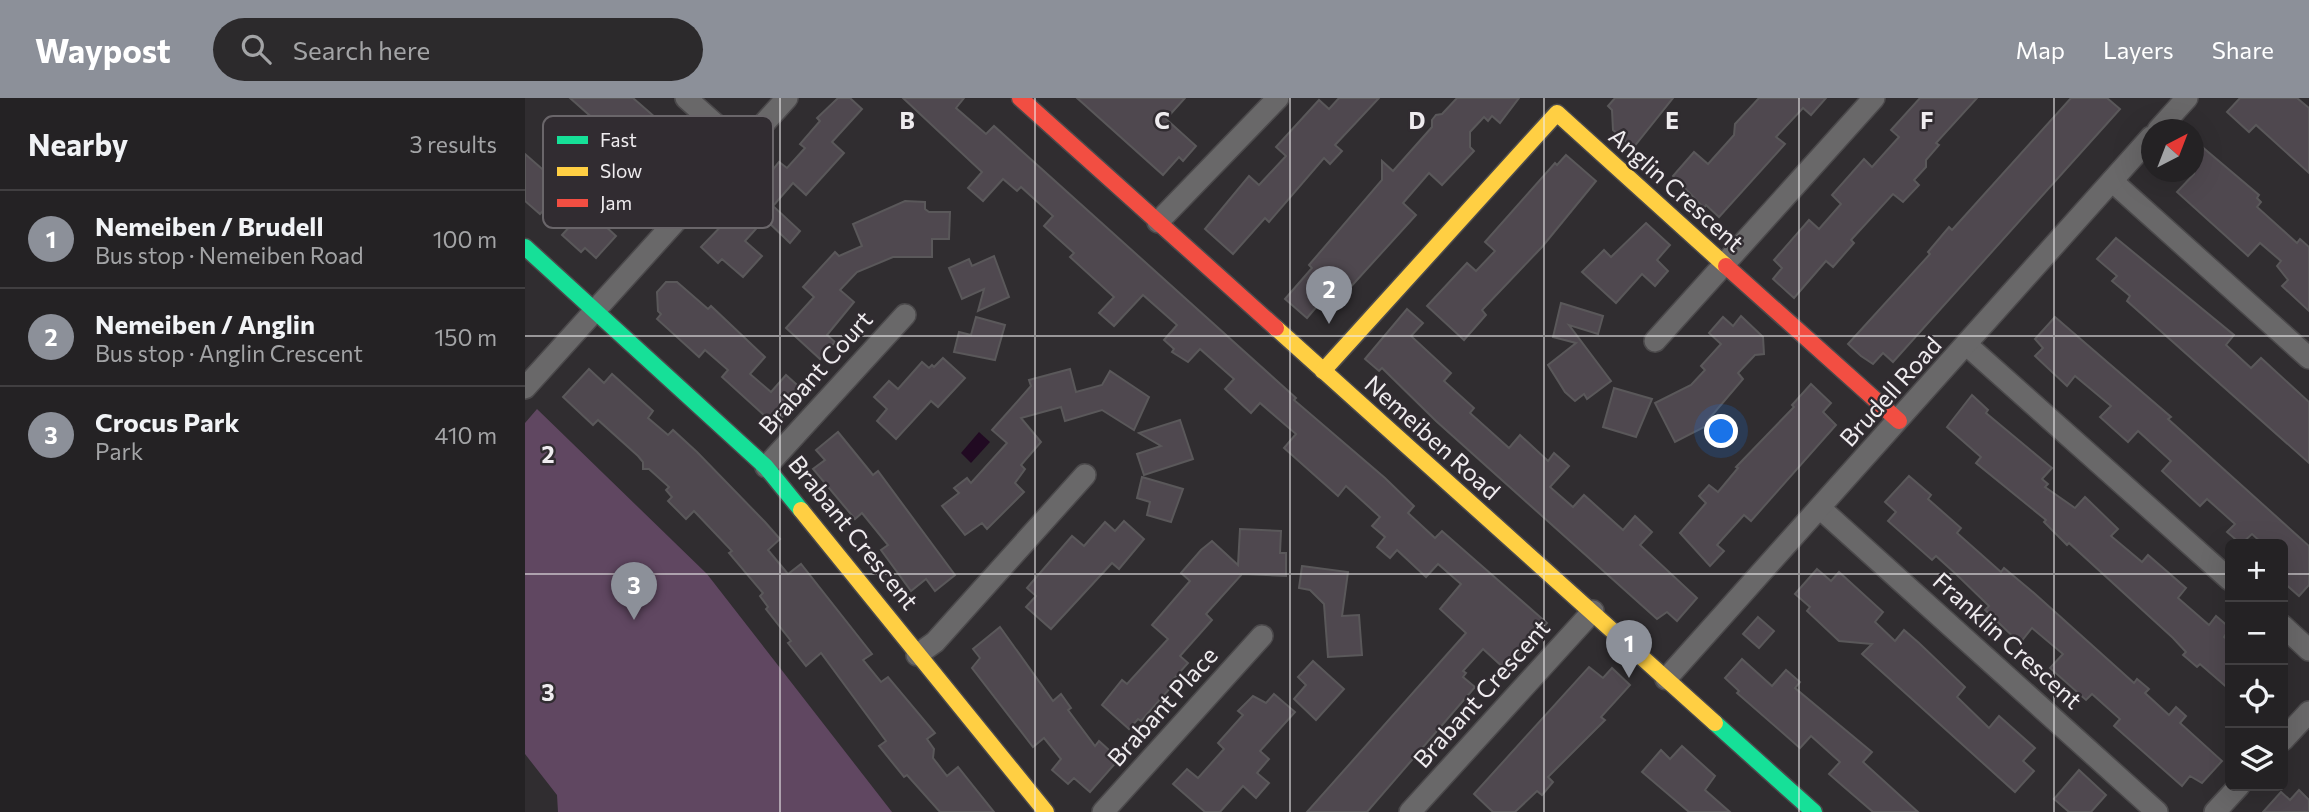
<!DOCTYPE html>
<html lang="en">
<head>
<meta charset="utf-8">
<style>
	:root { --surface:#242224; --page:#2c2a2c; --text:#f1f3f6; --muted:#a3a4a6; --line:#413f41; --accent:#8c9099 }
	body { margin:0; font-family:Commissioner,sans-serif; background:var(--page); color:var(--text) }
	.controls { position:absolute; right:21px; bottom:21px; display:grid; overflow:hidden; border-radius:10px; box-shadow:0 7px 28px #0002 }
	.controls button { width:63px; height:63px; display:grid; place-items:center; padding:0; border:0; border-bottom:2px solid var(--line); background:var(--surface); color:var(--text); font:35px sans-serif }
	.compass { position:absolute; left:1616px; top:21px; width:63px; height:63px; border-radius:50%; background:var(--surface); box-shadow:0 7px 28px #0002; rotate:42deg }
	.you { position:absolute; left:1197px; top:334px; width:24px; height:24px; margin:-18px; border:5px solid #fff; border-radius:50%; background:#1a73e8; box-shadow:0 0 0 10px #1a73e833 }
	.badge { display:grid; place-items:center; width:46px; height:46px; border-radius:50%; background:var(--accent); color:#fff; font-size:23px; font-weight:700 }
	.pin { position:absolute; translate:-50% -58px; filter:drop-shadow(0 2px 4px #0008) }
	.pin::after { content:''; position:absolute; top:37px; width:24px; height:21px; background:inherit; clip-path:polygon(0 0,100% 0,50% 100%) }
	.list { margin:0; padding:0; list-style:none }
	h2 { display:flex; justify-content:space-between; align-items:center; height:91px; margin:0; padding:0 28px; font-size:30px }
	h2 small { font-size:23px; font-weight:400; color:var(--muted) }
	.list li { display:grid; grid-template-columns:46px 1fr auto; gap:21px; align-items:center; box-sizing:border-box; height:98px; padding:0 28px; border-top:2px solid var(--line) }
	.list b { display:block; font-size:26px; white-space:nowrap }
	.list p { margin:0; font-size:23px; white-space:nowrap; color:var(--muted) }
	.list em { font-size:23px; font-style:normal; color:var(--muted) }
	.icon { flex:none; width:38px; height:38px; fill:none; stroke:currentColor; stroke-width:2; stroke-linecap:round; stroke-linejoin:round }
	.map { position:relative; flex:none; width:1784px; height:714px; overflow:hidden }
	header { display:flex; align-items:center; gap:42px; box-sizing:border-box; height:98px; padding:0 35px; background:var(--accent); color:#fff }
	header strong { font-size:33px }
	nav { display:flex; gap:38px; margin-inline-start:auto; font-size:24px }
	.search { width:490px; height:63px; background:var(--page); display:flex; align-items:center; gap:18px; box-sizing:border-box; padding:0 24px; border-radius:38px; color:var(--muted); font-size:26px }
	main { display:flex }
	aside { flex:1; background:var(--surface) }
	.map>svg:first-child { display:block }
	.green { fill:#604761 }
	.water { fill:#210a22 }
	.building { fill:#4f484f; stroke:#5a585a; stroke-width:2 }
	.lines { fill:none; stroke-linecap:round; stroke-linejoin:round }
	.street-casing { stroke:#4b494b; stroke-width:24 }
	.fast-casing { stroke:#4b494b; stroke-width:19 }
	.slow-casing { stroke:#4b494b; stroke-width:19 }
	.jam-casing { stroke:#4b494b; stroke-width:19 }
	.street { stroke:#696869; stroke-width:21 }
	.fast { stroke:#16e098; stroke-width:16 }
	.slow { stroke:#ffcf43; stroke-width:16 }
	.jam { stroke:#f24e42; stroke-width:16 }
	.grid { fill:none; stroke:#efecef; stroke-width:2; stroke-opacity:0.55 }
	.labels { text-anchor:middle; stroke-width:5; stroke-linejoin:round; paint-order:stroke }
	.street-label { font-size:24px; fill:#efecef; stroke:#312c31 }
	.key { fill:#312c31; stroke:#6a666a; stroke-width:2 }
	.key-label { font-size:19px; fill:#efecef }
	.grid-label { font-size:23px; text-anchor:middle; font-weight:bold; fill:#efecef; stroke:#312c31; stroke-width:5; stroke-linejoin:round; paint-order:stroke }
</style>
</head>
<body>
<header>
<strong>Waypost</strong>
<div class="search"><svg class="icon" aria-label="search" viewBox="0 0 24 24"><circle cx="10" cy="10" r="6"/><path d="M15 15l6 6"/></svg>Search here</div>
<nav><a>Map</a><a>Layers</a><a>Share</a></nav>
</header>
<main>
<aside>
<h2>Nearby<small>3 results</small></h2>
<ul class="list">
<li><span class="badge">1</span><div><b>Nemeiben / Brudell</b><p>Bus stop · Nemeiben Road</p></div><em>100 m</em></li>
<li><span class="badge">2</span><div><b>Nemeiben / Anglin</b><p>Bus stop · Anglin Crescent</p></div><em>150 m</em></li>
<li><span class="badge">3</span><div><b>Crocus Park</b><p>Park</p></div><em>410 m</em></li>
</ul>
</aside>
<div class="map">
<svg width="1784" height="714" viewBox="0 0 1784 714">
	<rect width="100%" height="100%" fill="#302d30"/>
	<polygon class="green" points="12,311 182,476 367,714 33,714 32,697 0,656 0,325"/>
	<polygon class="water" points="454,334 465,344 446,365 436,355"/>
	<g class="building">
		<polygon points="45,0 108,0 154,40 146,50 150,54 146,59 155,67 135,89 83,45 86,41 70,27 72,24"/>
		<polygon points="313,0 325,0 337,11 307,44 319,55 281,97 268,85 248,108 275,133 265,145 240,121 220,143 237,158 218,179 197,161 193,165 176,149 233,90 254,64 262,70 280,50 275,46 295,23 292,20"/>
		<polygon points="378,0 439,0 431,10 461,36 469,28 771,300 769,302 860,380 889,408 883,415 910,440 917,433 1022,525 980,571 958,551 938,573 941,575 938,579 950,589 842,714 782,714 941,535 915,511 936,486 913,466 901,479 872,452 865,460 852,449 860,439 847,428 855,419 821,388 813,398 759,350 771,336 735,305 726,315 700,291 709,281 675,251 663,264 647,254 649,251 639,242 652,227 618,197 589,228 574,215 589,199 545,159 549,155 519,128 528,118 496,89 492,93 478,81 458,103 443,90 457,74"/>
		<polygon points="552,0 660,0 641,21 671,48 658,63 654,59 638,77"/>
		<polygon points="814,0 854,0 810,47 817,53 805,66 799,60 744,124 740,120 708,156 680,131 724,78 734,87 761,58 751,49 794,2 804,11"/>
		<polygon points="932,0 994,0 975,25 967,18 963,23 959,19 945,34 945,49 949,53 917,87 904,75 878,105 891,117 802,215 793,207 782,220 760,201 787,170 784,167 857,82 857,63 868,73 907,29 907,22 911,17 917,16"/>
		<polygon points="1090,0 1148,0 1108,50 1088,32 1087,12 1083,8"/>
		<polygon points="1234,0 1301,0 1286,17 1278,10 1251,39 1260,46 1194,119 1181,107 1179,110 1148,78 1169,54 1183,66 1209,37 1210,26"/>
		<polygon points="1395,0 1452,0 1411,45 1414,47 1401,62 1401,69 1389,82 1394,87 1378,104 1368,96 1326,142 1329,145 1308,169 1301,163 1269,200 1248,181 1257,170 1249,162 1284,122 1294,131 1316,106 1307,97 1339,61 1347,69 1374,39 1366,32"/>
		<polygon points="1546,0 1582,0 1595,11 1368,264 1358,255 1348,266 1336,258 1323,246 1405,156 1403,154 1424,129 1427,132"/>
		<polygon points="1715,0 1772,0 1784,10 1784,75 1731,27 1724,34 1702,14"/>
		<polygon points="1669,42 1734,97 1732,100 1736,104 1732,109 1772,145 1775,141 1784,149 1784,213 1757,188 1763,182 1752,168 1756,163 1735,145 1723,158 1652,94 1669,76"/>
		<polygon points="0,56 24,77 26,74 53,98 51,101 91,138 71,160 60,150 56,154 37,137 47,126 27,107 23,107 15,116 0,103"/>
		<polygon points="1041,57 1071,83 1017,149 957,212 961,217 939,242 902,208 942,165 951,173 970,153 960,144 1030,65 1032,67"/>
		<polygon points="380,103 400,104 400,111 404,114 425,114 424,141 407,141 407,159 368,159 332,174 315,192 329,204 302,237 310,244 295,261 261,230 289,199 278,189 310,154 314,158 337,148 328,126"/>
		<polygon points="1121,125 1145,147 1132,162 1143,173 1130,188 1117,176 1091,205 1057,174 1079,152 1086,159"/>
		<polygon points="1591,140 1709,237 1701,247 1726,270 1736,260 1784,304 1784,365 1602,203 1605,198 1587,183 1592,178 1572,161"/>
		<polygon points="469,158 484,199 453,213 459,191 437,201 424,170 444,161 447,168"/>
		<polygon points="141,184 152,184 183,211 186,208 240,259 225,276 246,294 261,277 280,294 250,327 197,279 203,272 180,252 174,259 132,221 136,216 133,213 132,194"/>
		<polygon points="1036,205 1078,218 1073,236 1044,227 1086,283 1062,301 1059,296 1050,303 1040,294 1023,267 1051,245 1028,239"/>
		<polygon points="882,211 898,225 886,238 926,275 919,283 949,310 945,315 984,350 995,337 1023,363 1029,355 1044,368 1025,389 1048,409 1059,397 1098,432 1110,418 1127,434 1115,447 1172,500 1152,523 1142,514 1132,521 911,323 857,270 854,273 840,261"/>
		<polygon points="1216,218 1238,239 1239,256 1230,257 1213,275 1218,281 1183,322 1185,326 1150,344 1130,305 1166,287 1180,272 1176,268 1196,246 1184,235 1198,219 1208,228"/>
		<polygon points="451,219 480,227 470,262 429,254 434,234 446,237"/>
		<polygon points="1530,219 1646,319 1643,321 1784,448 1784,487 1774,498 1758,484 1758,446 1738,446 1727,436 1716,446 1702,434 1710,426 1682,401 1675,408 1637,373 1646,363 1613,333 1603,344 1575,319 1586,308 1550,278 1542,288 1510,258 1518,250 1510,241"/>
		<polygon points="418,260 440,280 413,309 406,303 371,341 352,323 362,311 349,299 364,283 373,291 397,264 404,270 407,267 409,269"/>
		<polygon points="64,271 79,285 87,276 128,313 123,320 143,337 148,332 172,354 240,424 255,441 243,452 263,476 276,466 347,556 338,562 356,584 363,579 410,635 402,641 409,651 408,660 422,678 433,669 469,714 415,714 382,677 379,679 354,648 361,643 296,555 281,568 263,545 266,543 241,511 243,509 235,498 238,495 204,455 207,453 169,413 161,421 143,403 147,399 141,392 144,389 124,371 118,371 118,364 113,358 73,322 68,327 38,299"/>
		<polygon points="545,271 551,294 577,287 585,273 624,299 609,332 577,312 540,323 536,309 496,320 516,344 496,367 500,371 490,385 499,394 462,431 457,425 440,437 417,408 434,395 429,390 442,380 446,385 482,345 467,332 506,288 504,282"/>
		<polygon points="1286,286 1306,305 1298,314 1311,327 1226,423 1219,417 1192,447 1199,453 1185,468 1155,435 1181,405 1174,398 1184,387 1193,394 1213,370 1211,369 1269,309 1267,307"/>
		<polygon points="1089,290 1127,301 1111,339 1078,329"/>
		<polygon points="1447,297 1463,312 1461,315 1527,370 1517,381 1523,386 1520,389 1550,410 1560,399 1593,431 1586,438 1617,464 1623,457 1661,490 1653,500 1684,527 1691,518 1705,530 1699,539 1705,544 1705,592 1675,566 1672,569 1658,557 1661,554 1648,540 1544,445 1542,447 1519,424 1521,422 1451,365 1456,359 1422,329"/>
		<polygon points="655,322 668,361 619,377 612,356 636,348 614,335"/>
		<polygon points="313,334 348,377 353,373 430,477 410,493 401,481 386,493 356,452 363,447 337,415 330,421 288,371 300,362 291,352"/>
		<polygon points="1384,378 1406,397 1403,401 1436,430 1432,435 1476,474 1479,470 1509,495 1609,585 1612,581 1624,591 1620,595 1644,617 1651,609 1661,618 1655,625 1697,663 1677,685 1665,678 1657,688 1589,628 1595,621 1567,596 1561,602 1525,570 1538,556 1507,530 1495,545 1460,512 1464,508 1432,477 1411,458 1407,462 1363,423 1371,414 1360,404"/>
		<polygon points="617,379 658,391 646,424 622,417 625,404 612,400"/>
		<polygon points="599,423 619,441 594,471 587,465 526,531 501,509 511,498 502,490 547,438 559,448 580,424 590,433"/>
		<polygon points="715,431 756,433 755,455 761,455 761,478 717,476 681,516 687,522 655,558 663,565 645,585 648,587 616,623 613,621 604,631 577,607 597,582 602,586 643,541 627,527 665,483 656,475 676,452 687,443 713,467"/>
		<polygon points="777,468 823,474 817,518 834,517 837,557 803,559 799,506 785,492 774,490"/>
		<polygon points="1292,471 1306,483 1314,474 1358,514 1350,524 1370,543 1379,532 1394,545 1440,589 1432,599 1464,630 1474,618 1510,650 1498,663 1509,673 1490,694 1337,556 1347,546 1314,543 1282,513 1285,509 1270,496"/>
		<polygon points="1233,519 1249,533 1234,550 1218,536"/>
		<polygon points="475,529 528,603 536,596 546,610 543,612 570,648 574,643 594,661 565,694 549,680 543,686 527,672 536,661 519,640 508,649 447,570 455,560 448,551"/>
		<polygon points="1217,561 1247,588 1261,572 1275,584 1270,590 1347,654 1338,664 1393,714 1348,714 1319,689 1304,676 1315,664 1286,638 1275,650 1212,595 1214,593 1200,580"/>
		<polygon points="788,563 819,591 791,622 769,601 781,587 773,579"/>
		<polygon points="1064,569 1078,580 1087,570 1105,587 1076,619 1080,622 1023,679 1028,684 1017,697 1012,693 990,714 968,714 949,696"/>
		<polygon points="749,596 770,614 735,653 744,661 732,675 744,685 731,700 718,688 695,714 680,714 648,686 662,671 673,680 699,651 693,645 718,617 713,613 728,598 741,605"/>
		<polygon points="1157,648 1190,678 1180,692 1205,714 1164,714 1117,674 1136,652 1145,661"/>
		<polygon points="1554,672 1581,697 1566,714 1544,714 1529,701"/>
		<polygon points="1774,692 1784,702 1784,714 1738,714 1756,694 1765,702"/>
	</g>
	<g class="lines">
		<defs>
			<g id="street">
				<polyline points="161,0 217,50"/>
				<polyline points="1633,32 1662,0"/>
				<polyline points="1587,83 1784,260"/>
				<polyline points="633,124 753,0"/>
				<polyline points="1130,243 1349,0"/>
				<polyline points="1443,248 1705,482"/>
				<polyline points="0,290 262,0"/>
				<polyline points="241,369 380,217"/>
				<polyline points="1296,411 1632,714"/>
				<polyline points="1758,528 1784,552"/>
				<polyline points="392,557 410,544 560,377"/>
				<polyline points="1141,581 1626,39"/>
				<polyline points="1758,642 1784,614"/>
				<polyline points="578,714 737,538"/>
				<polyline points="885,714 1068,513"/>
				<polyline points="1690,714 1714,688"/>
			</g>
			<g id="fast">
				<polyline points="0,149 241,369 276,412"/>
				<polyline points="1190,625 1289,714"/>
			</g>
			<g id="slow">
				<polyline points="751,230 1190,625"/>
				<polyline points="798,273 1032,15 1201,168"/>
				<polyline points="276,412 521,714"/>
			</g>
			<g id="jam">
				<polyline points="495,0 751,230"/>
				<polyline points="1201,168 1374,323"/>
			</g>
		</defs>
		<use href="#street" class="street-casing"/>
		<use href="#fast" class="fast-casing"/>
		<use href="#slow" class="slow-casing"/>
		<use href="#jam" class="jam-casing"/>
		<use href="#street" class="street"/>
		<use href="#fast" class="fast"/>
		<use href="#slow" class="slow"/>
		<use href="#jam" class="jam"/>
	</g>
	<path class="grid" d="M 255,0 L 255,714M 510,0 L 510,714M 765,0 L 765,714M 1019,0 L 1019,714M 1274,0 L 1274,714M 1529,0 L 1529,714M 0,238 L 1784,238M 0,476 L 1705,476M 1758,476 L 1784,476"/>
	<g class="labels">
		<g class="street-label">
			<text transform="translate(1151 92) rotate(42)" y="8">Anglin Crescent</text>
			<text transform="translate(291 275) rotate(-48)" y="8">Brabant Court</text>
			<text transform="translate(1366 294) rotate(-48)" y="8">Brudell Road</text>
			<text transform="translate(907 340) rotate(42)" y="8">Nemeiben Road</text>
			<text transform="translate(328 435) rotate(51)" y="8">Brabant Crescent</text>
			<text transform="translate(1482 543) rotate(42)" y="8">Franklin Crescent</text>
			<text transform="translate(957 596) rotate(-48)" y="8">Brabant Crescent</text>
			<text transform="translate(638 609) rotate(-48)" y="8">Brabant Place</text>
		</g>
	</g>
	<rect x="18" y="18" width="230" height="112" rx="10" class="key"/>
	<rect x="32" y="38" width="31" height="8" fill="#16e098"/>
	<rect x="32" y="69" width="31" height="9" fill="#ffcf43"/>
	<rect x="32" y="101" width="31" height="8" fill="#f24e42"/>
	<g class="key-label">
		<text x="75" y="49">Fast</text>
		<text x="75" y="80">Slow</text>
		<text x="75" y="112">Jam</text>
	</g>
	<g class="grid-label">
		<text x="382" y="31">B</text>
		<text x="637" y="31">C</text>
		<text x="892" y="31">D</text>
		<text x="1147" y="31">E</text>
		<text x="1402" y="31">F</text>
		<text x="23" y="365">2</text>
		<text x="23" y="603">3</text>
	</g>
</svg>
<div class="controls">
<button>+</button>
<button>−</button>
<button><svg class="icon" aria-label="locate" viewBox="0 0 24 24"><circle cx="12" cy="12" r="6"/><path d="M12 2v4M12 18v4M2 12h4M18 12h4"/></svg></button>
<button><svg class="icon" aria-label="layers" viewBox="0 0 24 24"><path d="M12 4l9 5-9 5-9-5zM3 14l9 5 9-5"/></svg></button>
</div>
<svg class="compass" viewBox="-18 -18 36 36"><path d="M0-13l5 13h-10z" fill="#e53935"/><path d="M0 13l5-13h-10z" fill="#a3a4a6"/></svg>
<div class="you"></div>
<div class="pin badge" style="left:1104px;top:580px">1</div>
<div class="pin badge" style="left:804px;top:226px">2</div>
<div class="pin badge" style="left:109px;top:522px">3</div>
</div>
</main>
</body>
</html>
